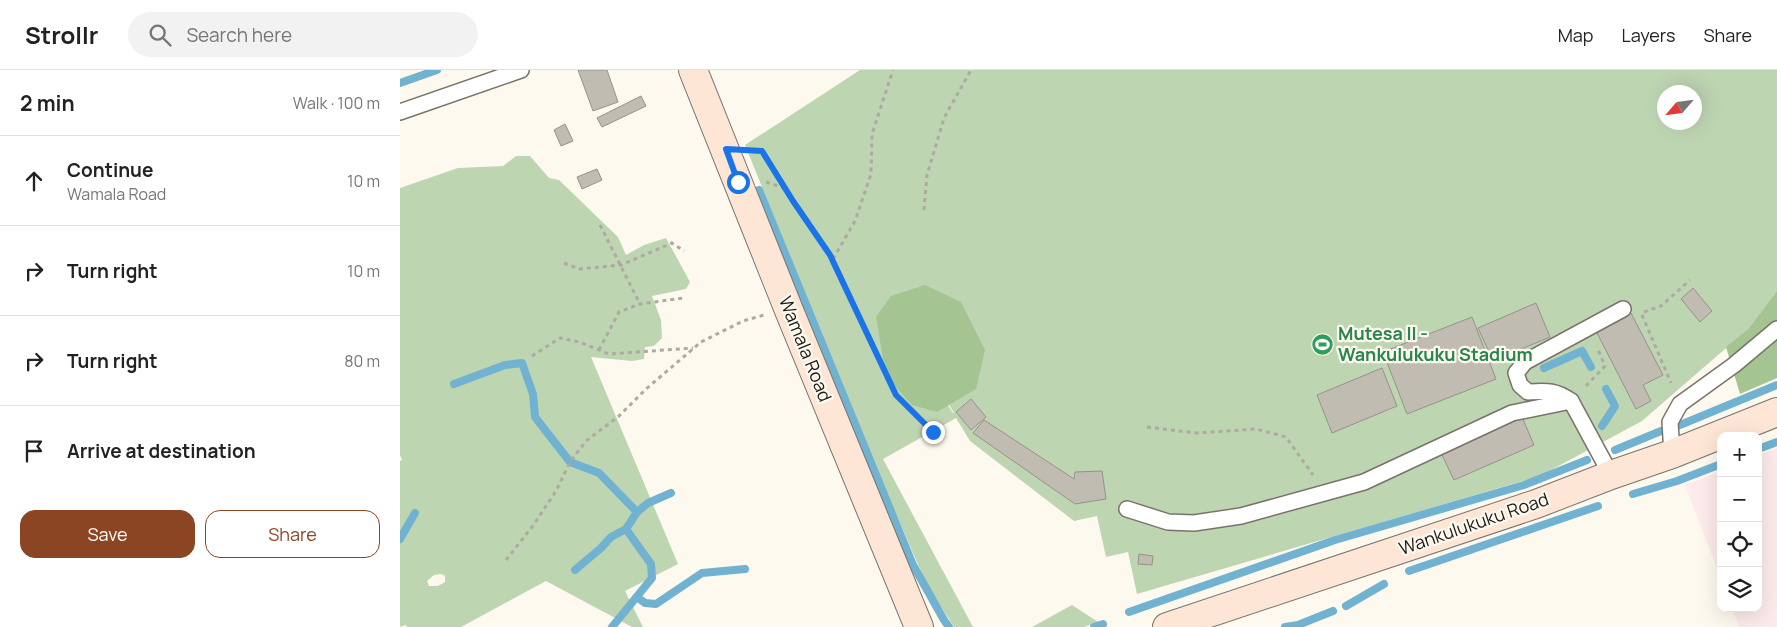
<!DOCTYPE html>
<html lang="en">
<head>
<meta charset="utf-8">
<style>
	:root { --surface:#fff; --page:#f2f2f2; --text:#222; --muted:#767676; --line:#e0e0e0; --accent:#8c4522 }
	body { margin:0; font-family:Manrope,sans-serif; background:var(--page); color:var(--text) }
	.controls { position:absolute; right:15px; bottom:15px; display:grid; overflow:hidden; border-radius:10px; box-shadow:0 5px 20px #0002 }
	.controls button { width:45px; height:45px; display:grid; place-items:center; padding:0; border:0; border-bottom:1px solid var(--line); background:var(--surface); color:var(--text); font:25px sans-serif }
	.compass { position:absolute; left:1257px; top:15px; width:45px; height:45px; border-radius:50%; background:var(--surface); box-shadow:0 5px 20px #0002; rotate:242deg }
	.stop { position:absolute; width:15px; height:15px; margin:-11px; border:4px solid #1a73e8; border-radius:50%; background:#fff }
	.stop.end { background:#1a73e8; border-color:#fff; box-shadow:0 1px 5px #0008 }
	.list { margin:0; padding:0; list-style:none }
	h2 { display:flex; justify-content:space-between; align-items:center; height:65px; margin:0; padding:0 20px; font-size:21px }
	h2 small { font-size:16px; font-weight:400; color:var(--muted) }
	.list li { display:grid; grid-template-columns:32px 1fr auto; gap:15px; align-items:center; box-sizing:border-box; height:90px; padding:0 20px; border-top:1px solid var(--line) }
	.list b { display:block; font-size:19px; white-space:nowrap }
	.list p { margin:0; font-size:16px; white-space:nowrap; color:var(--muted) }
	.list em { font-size:16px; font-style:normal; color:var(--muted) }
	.actions { display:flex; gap:10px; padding:15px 20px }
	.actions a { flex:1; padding:11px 0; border:1px solid var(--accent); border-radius:15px; text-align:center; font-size:18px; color:var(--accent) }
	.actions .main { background:var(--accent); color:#fff }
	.icon { flex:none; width:28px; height:28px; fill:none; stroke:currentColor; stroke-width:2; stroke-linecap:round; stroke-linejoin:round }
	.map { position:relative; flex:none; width:1377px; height:557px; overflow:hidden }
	header { display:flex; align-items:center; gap:30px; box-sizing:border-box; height:70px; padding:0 25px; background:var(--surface); border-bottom:1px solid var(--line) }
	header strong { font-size:24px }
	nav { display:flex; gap:28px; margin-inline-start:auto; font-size:18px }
	.search { width:350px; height:45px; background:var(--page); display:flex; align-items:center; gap:12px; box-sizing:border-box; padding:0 18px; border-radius:28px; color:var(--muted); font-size:19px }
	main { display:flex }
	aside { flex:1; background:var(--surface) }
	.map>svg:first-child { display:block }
	.education { fill:#fcebea }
	.green { fill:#bed5b2; fill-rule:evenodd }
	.forest { fill:#a4c491 }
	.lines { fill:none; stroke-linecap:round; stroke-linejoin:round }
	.stream { stroke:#72b2d1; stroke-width:8 }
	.building { fill:#c1bcb2; stroke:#979288 }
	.lane-casing { stroke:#78736a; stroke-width:18 }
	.secondary-casing { stroke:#78736a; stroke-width:30 }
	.path { stroke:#aeaaa2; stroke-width:3; stroke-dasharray:4 4; stroke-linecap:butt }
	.lane { stroke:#fff; stroke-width:15 }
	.secondary { stroke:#fee6d7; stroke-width:28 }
	.route { stroke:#1a73e8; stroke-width:6 }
	.labels { text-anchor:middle; stroke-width:4.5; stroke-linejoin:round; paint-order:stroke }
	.leisure-label { font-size:18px; font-weight:bold; fill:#27864d; stroke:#fef9ee; text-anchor:start }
	.street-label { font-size:18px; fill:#1b1a16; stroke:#fef9ee }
</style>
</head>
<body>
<header>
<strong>Strollr</strong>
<div class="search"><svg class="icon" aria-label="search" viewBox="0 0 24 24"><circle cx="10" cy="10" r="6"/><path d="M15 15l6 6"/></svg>Search here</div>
<nav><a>Map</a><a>Layers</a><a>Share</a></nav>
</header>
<main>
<aside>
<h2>2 min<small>Walk · 100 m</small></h2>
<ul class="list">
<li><svg class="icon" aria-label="ahead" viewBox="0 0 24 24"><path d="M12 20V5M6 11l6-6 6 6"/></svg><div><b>Continue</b><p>Wamala Road</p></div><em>10 m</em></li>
<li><svg class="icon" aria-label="right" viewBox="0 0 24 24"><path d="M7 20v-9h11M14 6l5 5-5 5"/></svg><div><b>Turn right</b></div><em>10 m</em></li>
<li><svg class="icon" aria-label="right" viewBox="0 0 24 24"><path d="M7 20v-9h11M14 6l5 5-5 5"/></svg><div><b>Turn right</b></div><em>80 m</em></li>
<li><svg class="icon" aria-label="arrive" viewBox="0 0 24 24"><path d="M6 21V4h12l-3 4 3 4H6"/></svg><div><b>Arrive at destination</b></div></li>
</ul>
<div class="actions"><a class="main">Save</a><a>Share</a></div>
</aside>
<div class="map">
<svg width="1377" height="557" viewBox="0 0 1377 557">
	<rect width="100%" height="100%" fill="#fef9ee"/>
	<g class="education">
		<polygon points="1377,378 1377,557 1339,557 1332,538 1358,538 1358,385"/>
		<polygon points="1321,401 1321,509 1285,415"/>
	</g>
	<g class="green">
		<path d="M 460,0 L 1377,0 L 1377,221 L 1348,259 L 1242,351 L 1140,406 L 737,524 L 728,482 L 706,487 L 697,446 L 674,451 L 570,371 L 556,348 L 483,389 L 573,557 L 554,557 L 526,513 L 462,365 L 345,75 ZM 1264,22 L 1294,22 L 1294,52 L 1264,52 ZM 493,245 L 522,289 L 554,343 L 553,343 Z"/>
		<path d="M 116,86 L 130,86 L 149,108 L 159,110 L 218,167 L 226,185 L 244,175 L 266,168 L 290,212 L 286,219 L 252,226 L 261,250 L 262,268 L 254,276 L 245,277 L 244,289 L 232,291 L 191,287 L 278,494 L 225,521 L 243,557 L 232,557 L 146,511 L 61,557 L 7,557 L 6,555 L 0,557 L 0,391 L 2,390 L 0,385 L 0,118 L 58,98 L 103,96 ZM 41,504 L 45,506 L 45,512 L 38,516 L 29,516 L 27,511 L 34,505 Z"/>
		<polygon points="672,535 698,552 684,557 632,557"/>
	</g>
	<g class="forest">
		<polygon points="525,215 561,232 585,280 576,319 537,342 512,335 486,306 476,247 491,226"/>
		<polygon points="1377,221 1377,308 1340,324 1326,277 1348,259"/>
	</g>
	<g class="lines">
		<g class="stream">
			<polyline points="0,13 37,0"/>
			<polyline points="359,120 513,495 544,550 549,557"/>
			<polyline points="1144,298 1182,281 1191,297"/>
			<polyline points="54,314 105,295 122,293 133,324 135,347 170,392 199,403 237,442 226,459 251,494 252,508 212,557"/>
			<polyline points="1280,355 1377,315"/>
			<polyline points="1202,356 1215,336 1206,319"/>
			<polyline points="1358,379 1377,372"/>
			<polyline points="1215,380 1261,361"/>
			<polyline points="1233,424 1277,411 1321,394"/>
			<polyline points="237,442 248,433 271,423"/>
			<polyline points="0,469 15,443"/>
			<polyline points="175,500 201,478 211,467 226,459"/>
			<polyline points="1009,501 1198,436"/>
			<polyline points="237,527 245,533 256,534 302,503 345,499"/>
			<polyline points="946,536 984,514"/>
			<polyline points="729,542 935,470 1124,415 1187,390"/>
			<polyline points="694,557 703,554"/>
			<polyline points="885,557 898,555 933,541"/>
		</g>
	</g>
	<g class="building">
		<polygon points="178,0 207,0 218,32 193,41"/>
		<polygon points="241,26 246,36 202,57 197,48"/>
		<polygon points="165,54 173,71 161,76 154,60"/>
		<polygon points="197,99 202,110 182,119 177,107"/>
		<polygon points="1293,218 1312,241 1300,252 1281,229"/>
		<polygon points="1136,233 1150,267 1093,291 1078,258"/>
		<polygon points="1231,243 1263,305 1243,315 1251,331 1236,339 1196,261"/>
		<polygon points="1072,247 1096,309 1007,344 983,282"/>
		<polygon points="982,298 997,336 932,363 917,325"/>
		<polygon points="571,329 586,347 571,360 556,342"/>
		<polygon points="1122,347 1134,375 1054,410 1041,383"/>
		<polygon points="584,350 674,409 675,402 702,401 706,429 675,434 573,363"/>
		<polygon points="739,484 753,486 752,495 738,494"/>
	</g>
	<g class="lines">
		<defs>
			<g id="lane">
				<polyline points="0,42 121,0"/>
				<polyline points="1272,384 1270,352 1280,334 1334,295 1377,259"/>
				<path d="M 1211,405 L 1171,331 C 1155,320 1147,321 1128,322 L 1120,315 L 1116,303 L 1125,292 L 1223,239"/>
				<polyline points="727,439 768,452 794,453 841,446 964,412 1112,343 1171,331"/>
			</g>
			<g id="secondary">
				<polyline points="293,0 388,238 519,557"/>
				<polyline points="767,557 1136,434 1211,405 1272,384 1377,342"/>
			</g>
		</defs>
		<use href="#lane" class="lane-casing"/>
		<use href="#secondary" class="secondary-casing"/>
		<g class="path">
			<polyline points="354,81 362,81 393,131 430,185 496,325 533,362"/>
			<polyline points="366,112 384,118"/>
			<polyline points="524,140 527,105 544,48 571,0"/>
			<polyline points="200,155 240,234"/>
			<polyline points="433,189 455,151 471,104 472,64 493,0"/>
			<polyline points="164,193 179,199 221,195 272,173 284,181"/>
			<polyline points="1244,242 1261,236 1290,210"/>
			<polyline points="1242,245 1271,313"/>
			<polyline points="199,280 219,242 240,234 283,228"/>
			<polyline points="132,286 160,268 179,272 209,284 293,278"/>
			<polyline points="1186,316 1205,296 1197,277"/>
			<polyline points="747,357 796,363 856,359 886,367 913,405"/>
			<polyline points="106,490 132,457 156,421 170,392 186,371 219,346 246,319 301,272 343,251 364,245"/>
		</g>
		<use href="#lane" class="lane"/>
		<use href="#secondary" class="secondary"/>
	</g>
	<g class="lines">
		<polyline class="route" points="338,112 326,79 362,81 393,131 430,185 496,325 533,362"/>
	</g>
	<defs>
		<symbol id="stadium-disc" viewBox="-11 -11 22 22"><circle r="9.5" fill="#2e9e5b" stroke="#fef9ee"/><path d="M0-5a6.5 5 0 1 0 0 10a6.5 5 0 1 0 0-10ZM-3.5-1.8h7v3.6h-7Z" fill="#fff"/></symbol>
	</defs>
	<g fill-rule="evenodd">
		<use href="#stadium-disc" x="910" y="262" width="25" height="25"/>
	</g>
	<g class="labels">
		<g class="leisure-label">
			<text x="938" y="270">Mutesa II -<tspan x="938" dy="21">Wankulukuku Stadium</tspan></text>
		</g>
		<g class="street-label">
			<text transform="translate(405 279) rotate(68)" y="6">Wamala Road</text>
			<text transform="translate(1074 454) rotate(-19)" y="6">Wankulukuku Road</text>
		</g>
	</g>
</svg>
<div class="controls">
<button>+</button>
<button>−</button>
<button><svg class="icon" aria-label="locate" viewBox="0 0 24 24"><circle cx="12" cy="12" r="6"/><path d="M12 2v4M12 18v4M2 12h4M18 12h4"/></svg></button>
<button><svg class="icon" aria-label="layers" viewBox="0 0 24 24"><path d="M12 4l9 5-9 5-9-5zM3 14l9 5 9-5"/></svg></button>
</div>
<svg class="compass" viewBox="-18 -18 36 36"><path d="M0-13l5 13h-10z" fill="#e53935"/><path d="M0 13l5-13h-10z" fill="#767676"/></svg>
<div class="stop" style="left:338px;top:112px"></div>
<div class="stop end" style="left:533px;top:362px"></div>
</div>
</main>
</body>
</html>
